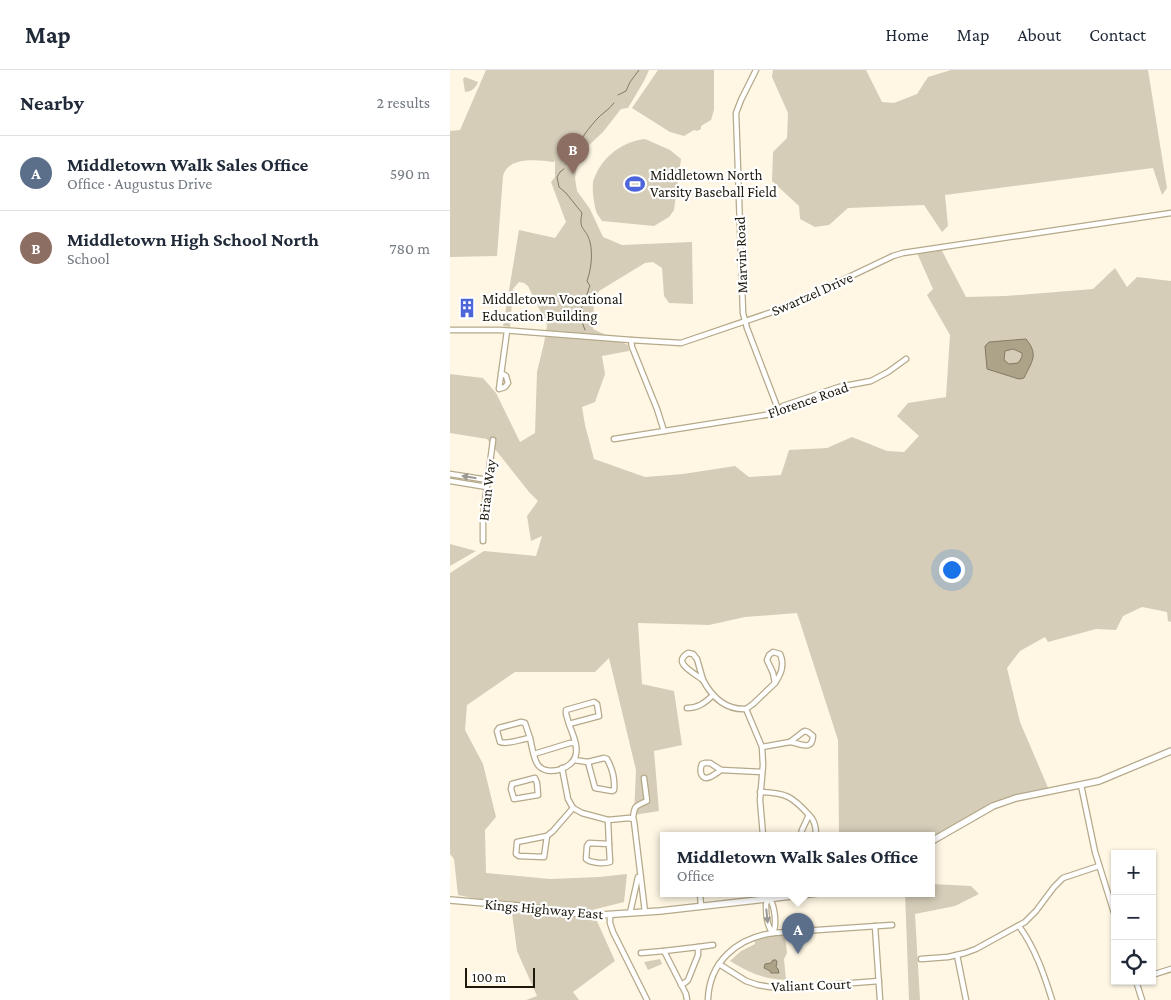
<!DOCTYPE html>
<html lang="en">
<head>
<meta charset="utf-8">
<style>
	:root { --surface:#fff; --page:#f6f6f7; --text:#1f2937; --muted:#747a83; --line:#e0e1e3; --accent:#2563eb }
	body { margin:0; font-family:"Crimson Pro",serif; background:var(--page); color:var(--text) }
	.controls { position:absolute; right:15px; bottom:15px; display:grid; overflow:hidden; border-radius:0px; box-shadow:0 1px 4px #0004 }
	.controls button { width:45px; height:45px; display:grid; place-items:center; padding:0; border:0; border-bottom:1px solid var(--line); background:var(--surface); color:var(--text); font:25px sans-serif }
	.scale { position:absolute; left:15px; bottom:12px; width:70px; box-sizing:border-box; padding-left:5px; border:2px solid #1d190d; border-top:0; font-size:14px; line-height:18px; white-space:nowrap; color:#1d190d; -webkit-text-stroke:4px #fff; paint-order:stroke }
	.you { position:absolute; left:501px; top:499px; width:18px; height:18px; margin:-12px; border:4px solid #fff; border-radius:50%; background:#1a73e8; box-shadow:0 0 0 8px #1a73e833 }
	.badge { display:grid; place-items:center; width:32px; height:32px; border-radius:50%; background:var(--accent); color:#fff; font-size:16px; font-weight:700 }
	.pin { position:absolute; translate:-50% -41px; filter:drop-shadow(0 1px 2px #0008) }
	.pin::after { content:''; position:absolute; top:26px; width:18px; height:15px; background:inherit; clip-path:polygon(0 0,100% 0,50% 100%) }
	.popup { position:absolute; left:210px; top:762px; width:275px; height:65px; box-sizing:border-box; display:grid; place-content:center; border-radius:0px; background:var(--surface); filter:drop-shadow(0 1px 4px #0005); font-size:16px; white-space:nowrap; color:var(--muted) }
	.popup b { font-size:19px; color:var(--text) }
	.popup::after { content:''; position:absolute; left:50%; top:100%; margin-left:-10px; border:10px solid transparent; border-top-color:var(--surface) }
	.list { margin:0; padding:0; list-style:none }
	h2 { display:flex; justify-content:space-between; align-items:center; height:65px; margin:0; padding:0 20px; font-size:21px }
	h2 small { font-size:16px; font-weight:400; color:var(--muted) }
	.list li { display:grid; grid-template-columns:32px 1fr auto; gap:15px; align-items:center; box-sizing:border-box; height:75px; padding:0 20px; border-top:1px solid var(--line) }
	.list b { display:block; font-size:19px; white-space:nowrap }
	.list p { margin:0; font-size:16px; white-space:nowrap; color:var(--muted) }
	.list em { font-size:16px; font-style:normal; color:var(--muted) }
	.icon { flex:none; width:28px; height:28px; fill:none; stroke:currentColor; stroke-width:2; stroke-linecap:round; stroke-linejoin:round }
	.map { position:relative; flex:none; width:721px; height:930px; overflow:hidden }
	header { display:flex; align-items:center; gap:30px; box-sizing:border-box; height:70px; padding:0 25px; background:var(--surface); border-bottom:1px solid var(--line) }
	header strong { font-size:24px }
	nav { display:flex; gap:28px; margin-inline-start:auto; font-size:18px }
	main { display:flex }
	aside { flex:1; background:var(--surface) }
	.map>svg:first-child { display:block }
	.green { fill:#d5cdb8 }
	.water { fill:#ada388; stroke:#827a63; fill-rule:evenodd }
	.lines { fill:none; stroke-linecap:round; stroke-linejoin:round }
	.stream { stroke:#827a63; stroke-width:1 }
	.street-casing { stroke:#b5a98a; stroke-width:7 }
	.secondary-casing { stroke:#b5a98a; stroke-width:8 }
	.street { stroke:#fff; stroke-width:4.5 }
	.secondary { stroke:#fff; stroke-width:5.5 }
	.oneway { fill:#999892 }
	.labels { text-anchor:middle; stroke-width:4.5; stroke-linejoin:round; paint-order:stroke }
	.poi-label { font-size:15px; fill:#1d190d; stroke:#fff; text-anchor:start }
	.street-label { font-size:15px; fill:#1d190d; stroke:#fff }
</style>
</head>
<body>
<header>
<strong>Map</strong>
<nav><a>Home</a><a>Map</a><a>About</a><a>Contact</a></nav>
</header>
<main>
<aside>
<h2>Nearby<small>2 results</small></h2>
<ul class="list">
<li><span class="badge" style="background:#5c6f8a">A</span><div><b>Middletown Walk Sales Office</b><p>Office · Augustus Drive</p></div><em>590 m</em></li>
<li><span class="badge" style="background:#8d6e63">B</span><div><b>Middletown High School North</b><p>School</p></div><em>780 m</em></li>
</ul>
</aside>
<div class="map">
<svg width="721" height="930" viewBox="0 0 721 930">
	<rect width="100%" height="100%" fill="#fff7e4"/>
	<g class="green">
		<path d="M 36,0 L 199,0 L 194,11 L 178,38 L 171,39 L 153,62 L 134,80 L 128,90 L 125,108 L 127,121 L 140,139 L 153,167 L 172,175 L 242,172 L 243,234 L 219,233 L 214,226 L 212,198 L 203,192 L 195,193 L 149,221 L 144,232 L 143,259 L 178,275 L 179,281 L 152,286 L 155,304 L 145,332 L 132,337 L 135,355 L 144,389 L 195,407 L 233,404 L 285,396 L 299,407 L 331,405 L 339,380 L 377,378 L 402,367 L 437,381 L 454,382 L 469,366 L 447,346 L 458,333 L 496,327 L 500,265 L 477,225 L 483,219 L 467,183 L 491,179 L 516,227 L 555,226 L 643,219 L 665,198 L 677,217 L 687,207 L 721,211 L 721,552 L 718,551 L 717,542 L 692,537 L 673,546 L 666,560 L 646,559 L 598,572 L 595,567 L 570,581 L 557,598 L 570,652 L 599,720 L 551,734 L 482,771 L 482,765 L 389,765 L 388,670 L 347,543 L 295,547 L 259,555 L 188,553 L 192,614 L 224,621 L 232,675 L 204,681 L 209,741 L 184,745 L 186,700 L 159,588 L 145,602 L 65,602 L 17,635 L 15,660 L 33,694 L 46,747 L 35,760 L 36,803 L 100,809 L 149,807 L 177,804 L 174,832 L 142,840 L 165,891 L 123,922 L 129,930 L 76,930 L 87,926 L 67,881 L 61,836 L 8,825 L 4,789 L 0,784 L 0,503 L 34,481 L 86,486 L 92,466 L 81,471 L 77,446 L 88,431 L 79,422 L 37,369 L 0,363 L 0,304 L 33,308 L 46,323 L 70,372 L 85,363 L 87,302 L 94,273 L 97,255 L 78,216 L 74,213 L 69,212 L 63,219 L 60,257 L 53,256 L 69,160 L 105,168 L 116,152 L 101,112 L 105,107 L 105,90 L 104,92 C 88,90 58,86 53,106 L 47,186 L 0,187 L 0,61 L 10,60 Z"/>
		<polygon points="208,0 264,0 264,40 261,50 251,56 251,59 247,61 244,60 234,66 220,62 182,38"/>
		<polygon points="323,0 416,0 432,32 444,33 467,24 478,7 501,0 698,0 717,118 712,125 703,98 495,125 498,156 492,162 474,135 398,138 379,155 365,157 350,149 349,136 322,111 323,82 337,68 338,43 322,7"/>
		<path d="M 15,7 L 28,12 C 26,18 21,22 15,22 L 13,9 Z"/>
		<path d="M 195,69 L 220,80 L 231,89 L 224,140 L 219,147 L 204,156 L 152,151 C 150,148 147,144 146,141 C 144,134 142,119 143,113 C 143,109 146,105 147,102 C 156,84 175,71 195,69 Z"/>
		<polygon points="0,474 26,481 0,496"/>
		<polygon points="482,814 521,816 529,824 505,836 465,844 470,930 459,930 455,823 482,823"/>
		<path d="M 335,865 L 337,883 L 334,889 L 336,910 C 313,909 300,903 280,891 L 291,881 L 305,874 L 304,870 L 313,867 Z"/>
		<polygon points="210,889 212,894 198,900 194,892"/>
	</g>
	<g class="water">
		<path d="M 576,269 C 589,285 582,291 574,308 L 569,309 L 537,299 L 535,276 L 539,272 ZM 563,279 L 572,283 L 572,287 L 568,293 L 559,294 L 554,290 L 555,281 Z"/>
		<polygon points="323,890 326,890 327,892 326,897 328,899 329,903 321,903 320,901 314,898 315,894 321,893"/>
	</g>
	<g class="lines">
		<g class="stream">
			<polyline points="168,25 176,21 180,12 189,0"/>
			<path d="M 116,94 C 125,79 134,63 146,50 C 151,44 159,40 164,33"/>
			<path d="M 114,99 L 110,102 L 107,107 L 109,117 L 116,123 L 132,143 C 128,161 136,157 140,172 C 143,184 141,200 137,211 L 140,216 L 139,218 L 134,235 L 131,238 L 135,244 L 135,248 L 131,249 L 135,260"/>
		</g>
		<defs>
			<g id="street">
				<polyline points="306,0 291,30 286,43 293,243 297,258 328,339"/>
				<polyline points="0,260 50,260 181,270 231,273 334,238 443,186 453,183 721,143"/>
				<polyline points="181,270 182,277 207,339 214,361"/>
				<polyline points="51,303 56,306 58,313 55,317 49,319 57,261"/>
				<polyline points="164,369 322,344 333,336 389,317 421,311 438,302 456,289"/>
				<polyline points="0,404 38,410"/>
				<polyline points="0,411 37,417"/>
				<polyline points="33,471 33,447 43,370"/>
				<path d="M 323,582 L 330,584 C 335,595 331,604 325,613 L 323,603 L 317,590 L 319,585 Z"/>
				<path d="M 238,583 L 243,584 L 247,589 L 253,610 C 245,603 221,593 238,583 Z"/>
				<path d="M 253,610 C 262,627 276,640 296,639"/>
				<polygon points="144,632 147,634 149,646 119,654 116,644 116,640"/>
				<path d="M 237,638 C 248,638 255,633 263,625"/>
				<polyline points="296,639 312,677 313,695 310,730 313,765"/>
				<polyline points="296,639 303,634 325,613"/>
				<path d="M 71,652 L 75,653 L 80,668 C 71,669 58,675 50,672 L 47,661 L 49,658 Z"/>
				<path d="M 355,661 L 358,662 L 363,666 C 362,682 350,673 340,672 L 353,662 Z"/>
				<path d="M 80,668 C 82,676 83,688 88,695 C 97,707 124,699 126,684 C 128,674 122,663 119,654"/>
				<polyline points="312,677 340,672"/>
				<polyline points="84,684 120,673 125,673"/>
				<path d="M 154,688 L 157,689 C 162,698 165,710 164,720 L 162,721 L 145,718 L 138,692 Z"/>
				<polyline points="124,690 138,692"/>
				<path d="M 255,693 L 260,693 L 271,700 C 268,702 264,705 260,707 C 251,711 249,701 252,694 Z"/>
				<polyline points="112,698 118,729 123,738 132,743 158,750 179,748 183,749 184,751 195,842"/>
				<polyline points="271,700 312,702"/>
				<polygon points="85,708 87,713 88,725 64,729 61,719 62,714"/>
				<polyline points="631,715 645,782 665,846"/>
				<path d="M 310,722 C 336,723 342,726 359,745"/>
				<path d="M 183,749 C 184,736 185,736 197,731 L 194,708"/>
				<polyline points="158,750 159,774"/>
				<path d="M 351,765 L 352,760 L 359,745 C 365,750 366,758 366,765"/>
				<polygon points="97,766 94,787 69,786 66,784 67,772"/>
				<polyline points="97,766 103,761 123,738"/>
				<path d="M 139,773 L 159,774 L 160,792 C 153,794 141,793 136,789 L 137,776 Z"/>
				<polyline points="250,823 251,836"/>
				<path d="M 318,823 C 319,828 317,830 316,835 C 316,844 317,857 323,863"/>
				<path d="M 319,828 C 325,835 327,855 323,863"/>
				<polyline points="180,843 188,807"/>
				<polyline points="160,845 160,853 163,862 197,930"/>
				<polyline points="425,856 430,930"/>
				<path d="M 569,856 C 585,878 594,904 602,930"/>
				<polyline points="248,877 263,875"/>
				<polyline points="191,883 214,881"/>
				<polyline points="507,885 516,930"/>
				<polyline points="471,889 498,887 515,883 526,879 575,852 586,841 604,817 613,808 649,796"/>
				<polyline points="269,894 296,911 308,915 320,917 338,918 429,911"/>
				<polyline points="702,905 721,899"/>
				<polyline points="686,911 692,930"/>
				<polyline points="231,915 236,912 238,910 248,885 248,877 214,881 236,924 237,930"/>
				<path d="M 258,930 C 259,892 287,868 323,863 L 442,855"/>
			</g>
			<g id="secondary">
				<polyline points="482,771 543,736 566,728 649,711 721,681"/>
				<polyline points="0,830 68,836 131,844 151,845 210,841 368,823"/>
			</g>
		</defs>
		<use href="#street" class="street-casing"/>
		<use href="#secondary" class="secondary-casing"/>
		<use href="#street" class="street"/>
		<use href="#secondary" class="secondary"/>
	</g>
	<defs><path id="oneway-solid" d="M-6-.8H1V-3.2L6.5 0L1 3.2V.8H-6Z" transform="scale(1.25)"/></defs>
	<g class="oneway">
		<use href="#oneway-solid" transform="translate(19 407) rotate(-171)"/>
		<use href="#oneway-solid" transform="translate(317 846) rotate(84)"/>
	</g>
	<defs>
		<symbol id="stadium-bare" viewBox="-9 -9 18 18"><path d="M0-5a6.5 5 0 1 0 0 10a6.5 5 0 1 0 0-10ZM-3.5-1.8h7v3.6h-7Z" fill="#4c65d9" stroke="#fff" stroke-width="2.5" paint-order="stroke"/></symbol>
		<symbol id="building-bare" viewBox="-9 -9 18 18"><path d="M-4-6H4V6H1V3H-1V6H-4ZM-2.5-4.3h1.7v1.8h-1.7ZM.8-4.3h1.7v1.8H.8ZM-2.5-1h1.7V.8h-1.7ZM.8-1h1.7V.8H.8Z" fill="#4c65d9" stroke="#fff" stroke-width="2.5" paint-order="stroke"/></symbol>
	</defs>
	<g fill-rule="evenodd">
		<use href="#stadium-bare" x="171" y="100" width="28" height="28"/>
		<use href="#building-bare" x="3" y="224" width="28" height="28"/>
	</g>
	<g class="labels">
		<g class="poi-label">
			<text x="200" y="110">Middletown North<tspan x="200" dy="17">Varsity Baseball Field</tspan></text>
			<text x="32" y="234">Middletown Vocational<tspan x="32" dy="17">Education Building</tspan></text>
		</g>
		<g class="street-label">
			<text transform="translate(291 185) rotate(-92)" y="5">Marvin Road</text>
			<text transform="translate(362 224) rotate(-24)" y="5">Swartzel Drive</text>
			<text transform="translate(358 330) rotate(-19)" y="5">Florence Road</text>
			<text transform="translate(37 420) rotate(-83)" y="5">Brian Way</text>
			<text transform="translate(94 839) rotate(5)" y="5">Kings Highway East</text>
			<text transform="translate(361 915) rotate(-2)" y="5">Valiant Court</text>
		</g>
	</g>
</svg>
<div class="controls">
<button>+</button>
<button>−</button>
<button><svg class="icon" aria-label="locate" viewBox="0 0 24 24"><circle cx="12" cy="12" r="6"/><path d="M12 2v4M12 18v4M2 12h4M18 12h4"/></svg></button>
</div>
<div class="scale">100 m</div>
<div class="you"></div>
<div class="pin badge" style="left:348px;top:884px;background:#5c6f8a">A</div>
<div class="popup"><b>Middletown Walk Sales Office</b>Office</div>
<div class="pin badge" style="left:123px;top:104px;background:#8d6e63">B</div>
</div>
</main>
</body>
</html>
